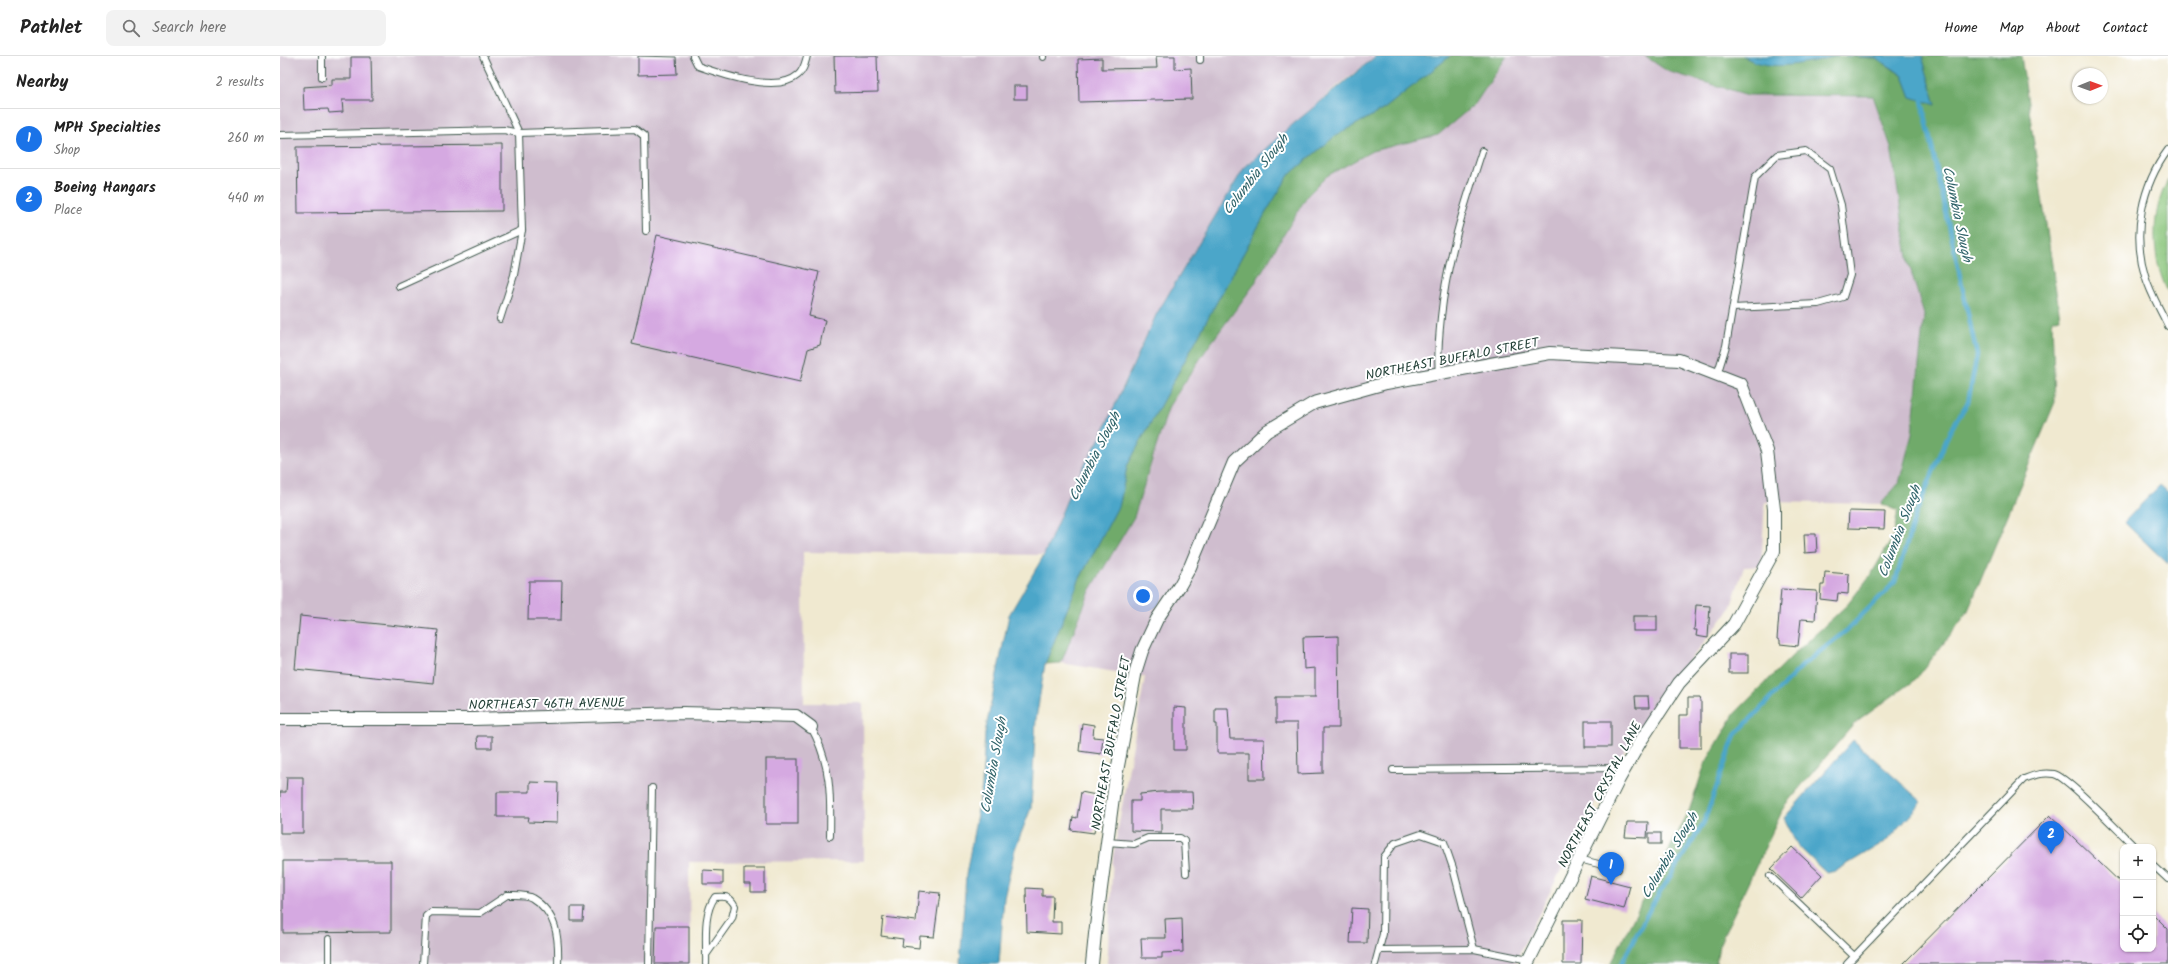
<!DOCTYPE html>
<html lang="en">
<head>
<meta charset="utf-8">
<style>
	:root { --surface:#fff; --page:#f2f2f2; --text:#222; --muted:#767676; --line:#e0e0e0; --accent:#1a73e8 }
	body { margin:0; font-family:Kalam,sans-serif; background:var(--page); color:var(--text) }
	.controls { position:absolute; right:12px; bottom:12px; display:grid; overflow:hidden; border-radius:8px; box-shadow:0 1px 3px #0004 }
	.controls button { width:36px; height:36px; display:grid; place-items:center; padding:0; border:0; border-bottom:1px solid var(--line); background:var(--surface); color:var(--text); font:20px sans-serif }
	.compass { position:absolute; left:1792px; top:12px; width:36px; height:36px; border-radius:50%; background:var(--surface); box-shadow:0 1px 3px #0004; rotate:89deg }
	.you { position:absolute; left:863px; top:540px; width:14px; height:14px; margin:-10px; border:3px solid #fff; border-radius:50%; background:#1a73e8; box-shadow:0 0 0 6px #1a73e833 }
	.badge { display:grid; place-items:center; width:26px; height:26px; border-radius:50%; background:var(--accent); color:#fff; font-size:13px; font-weight:700 }
	.pin { position:absolute; translate:-50% -33px; filter:drop-shadow(0 1px 2px #0008) }
	.pin::after { content:''; position:absolute; top:21px; width:14px; height:12px; background:inherit; clip-path:polygon(0 0,100% 0,50% 100%) }
	.list { margin:0; padding:0; list-style:none }
	h2 { display:flex; justify-content:space-between; align-items:center; height:52px; margin:0; padding:0 16px; font-size:17px }
	h2 small { font-size:13px; font-weight:400; color:var(--muted) }
	.list li { display:grid; grid-template-columns:26px 1fr auto; gap:12px; align-items:center; box-sizing:border-box; height:60px; padding:0 16px; border-top:1px solid var(--line) }
	.list b { display:block; font-size:15px; white-space:nowrap }
	.list p { margin:0; font-size:13px; white-space:nowrap; color:var(--muted) }
	.list em { font-size:13px; font-style:normal; color:var(--muted) }
	.icon { flex:none; width:22px; height:22px; fill:none; stroke:currentColor; stroke-width:2; stroke-linecap:round; stroke-linejoin:round }
	.map { position:relative; flex:none; width:1888px; height:908px; overflow:hidden }
	header { display:flex; align-items:center; gap:24px; box-sizing:border-box; height:56px; padding:0 20px; background:var(--surface); border-bottom:1px solid var(--line) }
	header strong { font-size:19px }
	nav { display:flex; gap:22px; margin-inline-start:auto; font-size:14px }
	.search { width:280px; height:36px; background:var(--page); display:flex; align-items:center; gap:10px; box-sizing:border-box; padding:0 14px; border-radius:8px; color:var(--muted); font-size:15px }
	main { display:flex }
	aside { flex:1; background:var(--surface) }
	.map>svg:first-child { display:block }
	.industrial { fill:#cfbdce }
	.green { fill:#8ac57b; stroke:#548158 }
	.forest { fill:#6faa6b; stroke:#477450 }
	.water { fill:#4ba6c9; stroke:#35727e }
	.lines { fill:none; stroke-linecap:round; stroke-linejoin:round }
	.stream { stroke:#4ba6c9; stroke-width:4.5 }
	.building { fill:#d5a9e1 }
	.service-casing { stroke:#3e574b; stroke-width:8 }
	.minor-casing { stroke:#3e574b; stroke-width:14 }
	.service { stroke:#fff; stroke-width:6 }
	.minor { stroke:#fff; stroke-width:12 }
	.labels { text-anchor:middle; stroke-width:4; stroke-linejoin:round; paint-order:stroke }
	.street-label { font-size:13px; fill:#1f3d34; stroke:#fff }
	.water-label { font-size:14px; font-style:italic; fill:#2e6268; stroke:#fff }
</style>
</head>
<body>
<header>
<strong>Pathlet</strong>
<div class="search"><svg class="icon" aria-label="search" viewBox="0 0 24 24"><circle cx="10" cy="10" r="6"/><path d="M15 15l6 6"/></svg>Search here</div>
<nav><a>Home</a><a>Map</a><a>About</a><a>Contact</a></nav>
</header>
<main>
<aside>
<h2>Nearby<small>2 results</small></h2>
<ul class="list">
<li><span class="badge">1</span><div><b>MPH Specialties</b><p>Shop</p></div><em>260 m</em></li>
<li><span class="badge">2</span><div><b>Boeing Hangars</b><p>Place</p></div><em>440 m</em></li>
</ul>
</aside>
<div class="map">
<svg width="1888" height="908" viewBox="0 0 1888 908">
	<rect width="100%" height="100%" fill="#fff"/>
	<filter id="ink" filterUnits="userSpaceOnUse"><feTurbulence type="fractalNoise" baseFrequency=".025" numOctaves="2"/><feDisplacementMap in="SourceGraphic" scale="8" xChannelSelector="R" yChannelSelector="G"/><feConvolveMatrix kernelMatrix="1 2 1 2 8 2 1 2 1" color-interpolation-filters="sRGB"/></filter>
	<filter id="wash" filterUnits="userSpaceOnUse"><feTurbulence type="fractalNoise" baseFrequency=".012" numOctaves="4" result="noise"/><feDisplacementMap in="SourceGraphic" scale="16" xChannelSelector="R" yChannelSelector="G"/><feGaussianBlur stdDeviation="0.9" result="paint"/><feColorMatrix in="noise" values="0 0 0 0 0 0 0 0 0 0 0 0 0 0 0 0 0 1.4 0 .05"/><feComposite in="paint" operator="in"/></filter>
	<g filter="url(#wash)">
		<rect width="100%" height="100%" fill="#f0e9d0"/>
		<g class="industrial">
			<polygon points="0,0 1096,0 1056,31 964,113 876,259 821,380 793,429 764,499 523,496 524,647 583,647 584,805 409,806 410,908 0,908"/>
			<polygon points="1227,0 1365,0 1387,15 1468,39 1593,40 1611,91 1629,208 1644,259 1632,378 1619,427 1601,448 1485,446 1481,510 1464,511 1450,553 1373,651 1324,728 1234,908 827,908 833,801 865,621 781,607 810,535 854,461 889,350 928,291 973,230 1027,140 1047,120 1092,95 1158,79 1195,48"/>
		</g>
		<path class="green" d="M 1888,124 L 1888,236 C 1871,203 1870,157 1888,124 Z"/>
		<g class="forest">
			<polygon points="1170,0 1227,0 1195,48 1158,79 1092,95 1047,120 1027,140 973,230 928,291 889,350 854,461 810,535 781,607 765,608 799,524 840,447 847,410 985,158 1009,119 1055,80 1104,53"/>
			<polygon points="1365,0 1463,0 1470,4 1520,7 1558,0 1596,2 1623,20 1631,41 1656,49 1642,0 1741,0 1780,262 1772,264 1775,346 1687,557 1637,622 1574,668 1505,749 1439,889 1436,908 1330,908 1409,755 1425,708 1455,657 1513,599 1568,548 1592,517 1613,481 1618,455 1601,448 1619,427 1632,378 1644,259 1629,208 1611,91 1593,40 1468,39 1387,15"/>
		</g>
		<g class="water">
			<polygon points="1096,0 1170,0 1104,53 1055,80 1009,119 985,158 847,410 840,447 799,524 765,608 756,663 751,752 735,793 724,842 719,908 680,908 686,819 702,730 705,677 729,559 764,499 793,429 821,380 876,259 964,112 1012,69"/>
			<path d="M 1463,0 L 1558,0 C 1528,6 1491,18 1463,0 Z"/>
			<polygon points="1565,0 1642,0 1656,49 1631,41 1623,20 1612,12 1596,2"/>
			<polygon points="1880,429 1888,436 1888,508 1844,466"/>
			<polygon points="1573,684 1642,746 1609,783 1556,815 1546,817 1518,790 1504,762"/>
		</g>
		<g class="lines">
			<polyline class="stream" points="1341,908 1371,851 1424,766 1455,679 1524,608 1567,574 1615,526 1635,460 1670,375 1688,346 1697,299 1641,40"/>
		</g>
		<g id="blocks">
			<g class="building">
				<polygon points="358,0 396,1 397,18 358,19"/>
				<polygon points="554,0 597,0 598,36 555,37"/>
				<polygon points="876,0 895,0 895,13 911,12 912,43 799,46 798,3 822,2 822,13 877,12"/>
				<polygon points="71,1 91,1 92,44 62,44 63,56 49,57 48,53 24,54 23,31 52,29 52,23 71,23"/>
				<rect x="734" y="30" width="13" height="13"/>
				<polygon points="222,89 222,155 18,157 17,91"/>
				<polygon points="377,179 539,216 529,260 545,264 540,289 528,293 520,326 352,288"/>
				<polygon points="1569,455 1605,456 1604,473 1568,472"/>
				<polygon points="1524,478 1536,478 1537,496 1525,497"/>
				<polygon points="1545,516 1569,518 1568,538 1558,537 1557,545 1540,543 1541,529 1544,529"/>
				<polygon points="249,525 282,525 281,564 248,564"/>
				<polygon points="1501,533 1537,535 1535,564 1521,563 1518,590 1500,588 1500,584 1497,583"/>
				<polygon points="1416,549 1430,550 1428,582 1416,580 1417,574 1414,574"/>
				<polygon points="20,560 158,574 153,627 15,613"/>
				<rect x="1353" y="560" width="24" height="15"/>
				<polygon points="1058,580 1059,672 1043,672 1043,717 1018,718 1017,667 996,667 996,641 1035,641 1035,612 1024,613 1023,581"/>
				<rect x="1449" y="598" width="19" height="19"/>
				<polygon points="1355,640 1368,640 1369,652 1356,652"/>
				<polygon points="1408,642 1420,642 1421,645 1421,692 1399,692 1399,659 1408,659"/>
				<polygon points="894,651 906,652 906,694 894,694"/>
				<polygon points="935,652 948,652 950,683 984,683 985,723 969,723 969,697 937,697 937,668 935,668"/>
				<rect x="1305" y="665" width="26" height="26"/>
				<polygon points="802,667 814,669 813,681 823,682 821,698 799,695"/>
				<polygon points="197,680 212,680 212,692 198,692"/>
				<rect x="486" y="703" width="32" height="65"/>
				<polygon points="7,721 23,721 23,777 0,777 0,736 6,736"/>
				<polygon points="250,726 278,727 277,767 248,766 249,761 217,761 217,736 250,736"/>
				<polygon points="801,736 816,739 812,764 816,765 814,777 791,774 793,761 797,762"/>
				<polygon points="880,736 912,736 913,753 881,753 881,776 851,775 851,745 860,745 860,738"/>
				<polygon points="1770,759 1843,829 1843,893 1873,893 1873,858 1888,873 1888,908 1623,908"/>
				<polygon points="1347,766 1368,766 1367,782 1345,781"/>
				<rect x="1369" y="777" width="12" height="11"/>
				<polygon points="1512,791 1542,819 1521,842 1491,813"/>
				<polygon points="3,805 111,805 111,876 3,877"/>
				<polygon points="464,812 485,812 485,836 471,836 471,828 464,828"/>
				<polygon points="423,814 443,815 443,828 423,828"/>
				<polygon points="1311,820 1350,830 1344,853 1305,843"/>
				<polygon points="746,832 762,833 762,840 773,840 772,866 781,866 781,878 747,876"/>
				<polygon points="639,835 660,837 654,881 640,880 639,892 622,890 623,883 601,880 603,861 636,865"/>
				<polygon points="291,851 304,851 303,865 291,865"/>
				<polygon points="1072,852 1088,853 1087,887 1070,887"/>
				<polygon points="902,862 903,896 882,897 882,902 862,902 861,882 886,882 885,863"/>
				<polygon points="1283,864 1302,864 1301,908 1283,908"/>
				<polygon points="376,870 409,870 409,908 375,908"/>
			</g>
		</g>
	</g>
	<g filter="url(#ink)">
		<use href="#blocks" fill-opacity="0" stroke="#3e574b" stroke-width="1"/>
		<g class="lines">
			<defs>
				<g id="service">
					<polyline points="42,0 42,21"/>
					<polyline points="203,0 239,77 242,174 234,219 220,263"/>
					<path d="M 413,0 L 418,10 C 441,18 497,38 518,19 C 524,14 525,7 527,0"/>
					<polyline points="763,0 763,1"/>
					<polyline points="920,0 920,4"/>
					<polyline points="0,79 224,74 239,77 355,73 364,80 366,175"/>
					<path d="M 1888,94 C 1862,129 1852,177 1865,219 C 1870,237 1880,253 1888,270"/>
					<polyline points="119,230 242,174"/>
					<path d="M 1159,318 C 1157,298 1159,280 1161,261 C 1167,203 1184,150 1202,95"/>
					<polyline points="1437,319 1446,290 1475,121 1497,99 1526,95 1550,113 1561,149 1570,219 1563,241 1538,248 1453,252"/>
					<path d="M 531,671 C 551,707 551,740 550,780"/>
					<polyline points="1113,714 1346,712"/>
					<polyline points="827,786 854,788 868,782 900,782 904,785 906,817"/>
					<polyline points="1299,803 1338,813"/>
					<polyline points="1873,809 1888,823"/>
					<polyline points="1490,820 1574,900"/>
					<polyline points="49,883 49,908"/>
					<polyline points="1099,894 1194,893 1249,904"/>
					<path d="M 143,908 L 146,860 L 151,856 L 200,857 L 227,839 C 234,839 246,838 252,842 C 277,857 279,881 278,908"/>
					<polyline points="369,908 372,732"/>
					<path d="M 426,908 C 427,887 422,859 435,841 C 445,840 450,840 455,850 L 452,862 L 426,899"/>
					<polyline points="1095,908 1103,878 1104,801 1115,787 1141,778 1164,786 1173,812 1194,893"/>
					<path d="M 1567,908 L 1744,723 C 1755,719 1762,716 1774,718 C 1788,721 1841,778 1855,791"/>
				</g>
				<g id="minor">
					<polyline points="0,663 194,663 403,657 516,660 531,671"/>
					<polyline points="812,908 815,878 835,726 856,614 862,595 877,563 900,529 910,511 954,406 987,375 1034,347 1106,327 1270,297 1399,304 1461,328 1487,395 1494,453 1494,495 1454,568 1399,627 1360,686 1339,723 1247,908"/>
				</g>
			</defs>
			<use href="#service" class="service-casing"/>
			<use href="#minor" class="minor-casing"/>
			<use href="#service" class="service"/>
			<use href="#minor" class="minor"/>
		</g>
	</g>
	<g class="labels">
		<g class="street-label">
			<text transform="translate(1172 302) rotate(-11)" y="5">NORTHEAST BUFFALO STREET</text>
			<text transform="translate(267 647) rotate(-1)" y="5">NORTHEAST 46TH AVENUE</text>
			<text transform="translate(830 687) rotate(-80)" y="5">NORTHEAST BUFFALO STREET</text>
			<text transform="translate(1319 738) rotate(-62)" y="5">NORTHEAST CRYSTAL LANE</text>
		</g>
		<g class="water-label">
			<text transform="translate(975 118) rotate(-52)" y="5">Columbia Slough</text>
			<text transform="translate(1678 158) rotate(78)" y="5">Columbia Slough</text>
			<text transform="translate(814 400) rotate(-63)" y="5">Columbia Slough</text>
			<text transform="translate(1619 475) rotate(-69)" y="5">Columbia Slough</text>
			<text transform="translate(713 709) rotate(-80)" y="5">Columbia Slough</text>
			<text transform="translate(1389 799) rotate(-59)" y="5">Columbia Slough</text>
		</g>
	</g>
</svg>
<div class="controls">
<button>+</button>
<button>−</button>
<button><svg class="icon" aria-label="locate" viewBox="0 0 24 24"><circle cx="12" cy="12" r="6"/><path d="M12 2v4M12 18v4M2 12h4M18 12h4"/></svg></button>
</div>
<svg class="compass" viewBox="-18 -18 36 36"><path d="M0-13l5 13h-10z" fill="#e53935"/><path d="M0 13l5-13h-10z" fill="#767676"/></svg>
<div class="you"></div>
<div class="pin badge" style="left:1331px;top:829px">1</div>
<div class="pin badge" style="left:1771px;top:798px">2</div>
</div>
</main>
</body>
</html>
